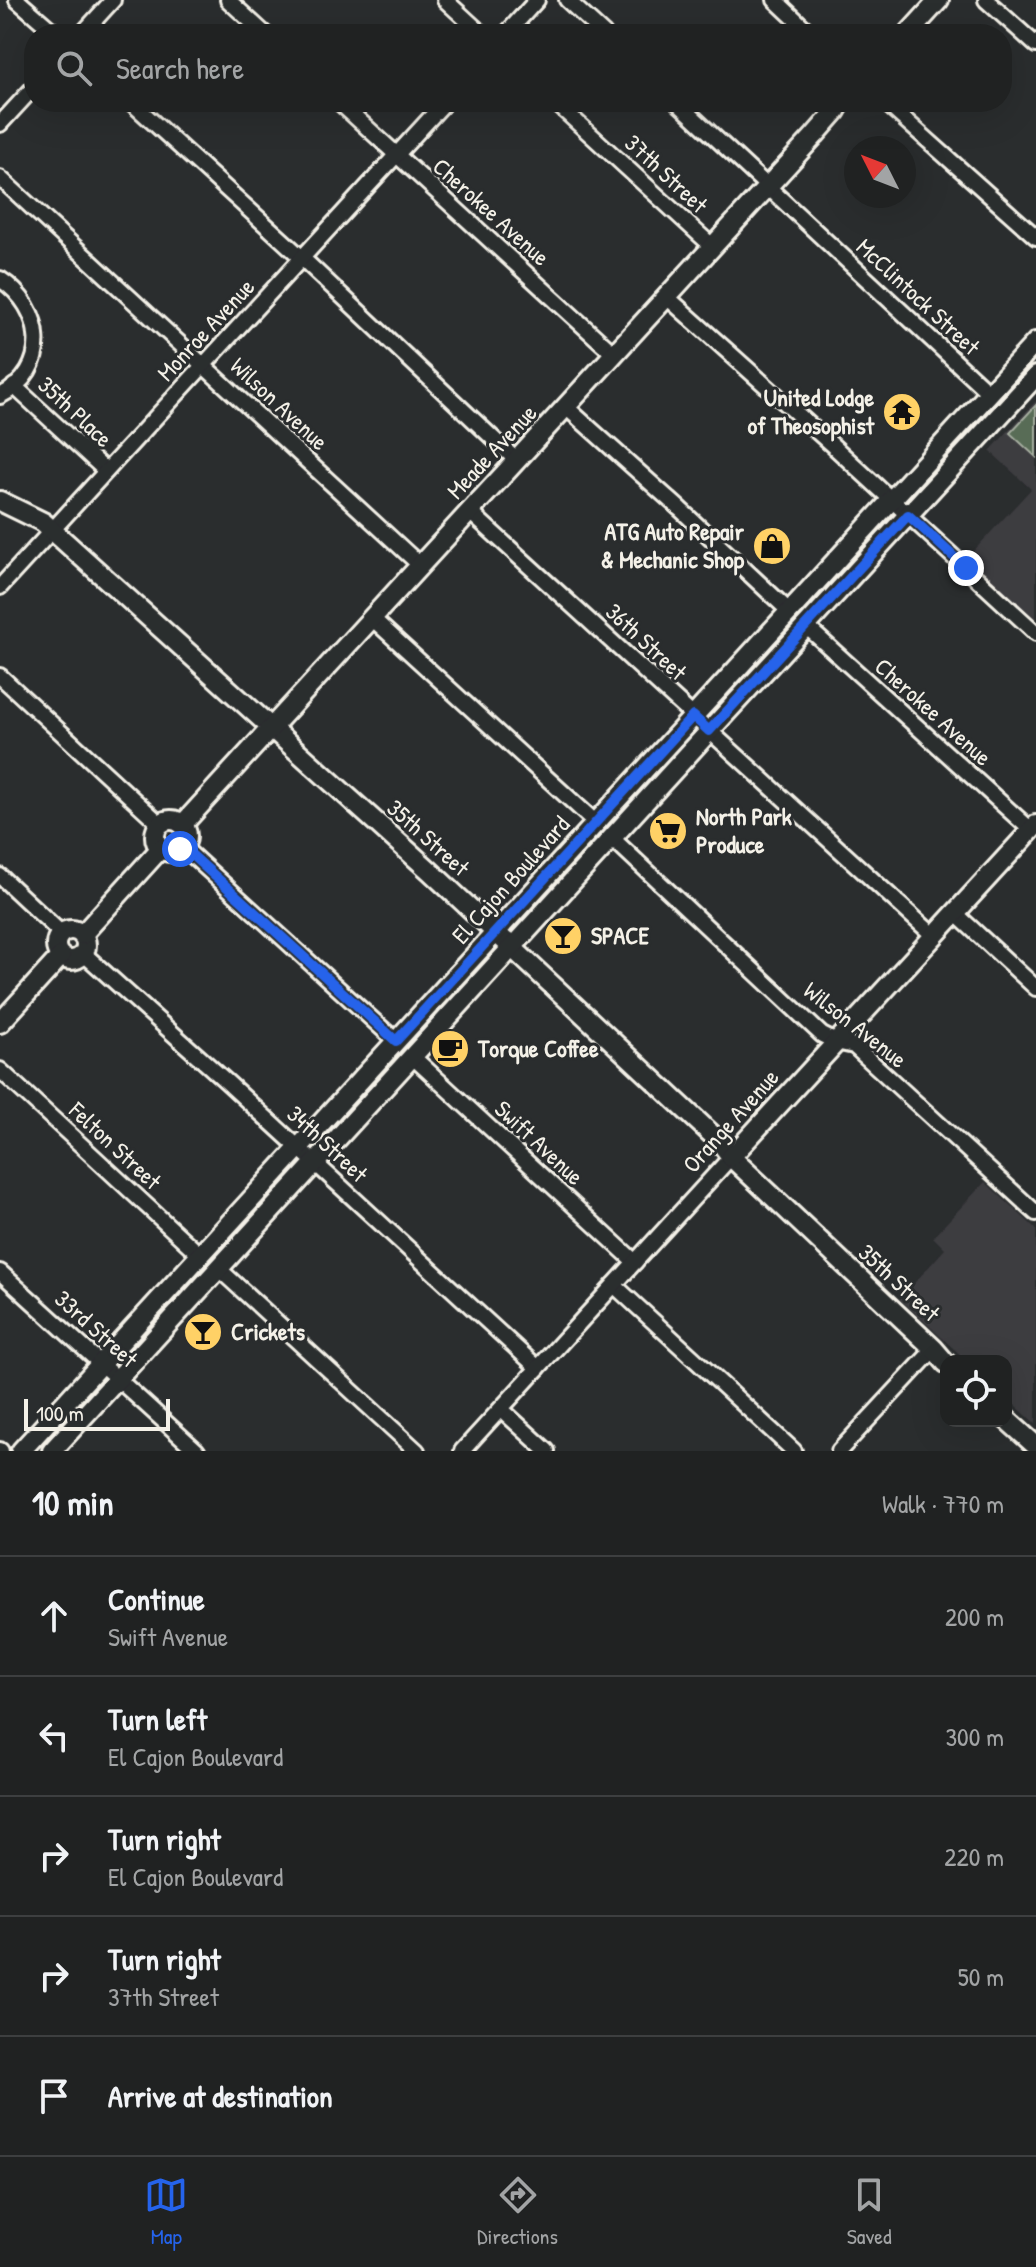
<!DOCTYPE html>
<html lang="en">
<head>
<meta charset="utf-8">
<style>
	:root { --surface:#202222; --page:#2d2f2f; --text:#f1f3f6; --muted:#a2a4a5; --line:#3d3f40; --accent:#2563eb }
	body { margin:0; font-family:"Patrick Hand",sans-serif; background:var(--page); color:var(--text) }
	.controls { position:absolute; right:24px; bottom:24px; display:grid; overflow:hidden; border-radius:16px; box-shadow:0 8px 32px #0002 }
	.controls button { width:72px; height:72px; display:grid; place-items:center; padding:0; border:0; border-bottom:2px solid var(--line); background:var(--surface); color:var(--text); font:40px sans-serif }
	.compass { position:absolute; left:844px; top:136px; width:72px; height:72px; border-radius:50%; background:var(--surface); box-shadow:0 8px 32px #0002; rotate:312deg }
	.scale { position:absolute; left:24px; bottom:20px; width:146px; box-sizing:border-box; padding-left:8px; border:4px solid #f4f1e8; border-top:0; font-size:22px; line-height:28px; white-space:nowrap; color:#f4f1e8; -webkit-text-stroke:6px #2a2d2e; paint-order:stroke }
	.stop { position:absolute; width:24px; height:24px; margin:-18px; border:6px solid #2563eb; border-radius:50%; background:#fff }
	.stop.end { background:#2563eb; border-color:#fff; box-shadow:0 2px 8px #0008 }
	.list { margin:0; padding:0; list-style:none }
	h2 { display:flex; justify-content:space-between; align-items:center; height:104px; margin:0; padding:0 32px; font-size:34px }
	h2 small { font-size:26px; font-weight:400; color:var(--muted) }
	.list li { display:grid; grid-template-columns:52px 1fr auto; gap:24px; align-items:center; box-sizing:border-box; height:120px; padding:0 32px; border-top:2px solid var(--line) }
	.list b { display:block; font-size:30px; white-space:nowrap }
	.list p { margin:0; font-size:26px; white-space:nowrap; color:var(--muted) }
	.list em { font-size:26px; font-style:normal; color:var(--muted) }
	.icon { flex:none; width:44px; height:44px; fill:none; stroke:currentColor; stroke-width:2; stroke-linecap:round; stroke-linejoin:round }
	.map { position:relative; flex:none; width:1036px; height:1451px; overflow:hidden }
	.search { position:absolute; background:var(--surface); box-shadow:0 8px 32px #0002; left:24px; right:24px; top:24px; height:88px; display:flex; align-items:center; gap:20px; box-sizing:border-box; padding:0 28px; border-radius:32px; color:var(--muted); font-size:30px }
	.sheet { height:704px; background:var(--surface) }
	nav { display:flex; justify-content:space-around; align-items:center; box-sizing:border-box; height:112px; border-top:2px solid var(--line); background:var(--surface); font-size:22px; color:var(--muted) }
	nav a { display:grid; justify-items:center; gap:4px }
	nav .on { color:var(--accent) }
	.map>svg:first-child { display:block }
	.built { fill:#3e3c41 }
	.park { fill:#586c57; stroke:#a6aea0; stroke-width:2 }
	.lines { fill:none; stroke-linecap:round; stroke-linejoin:round }
	.minor-casing { stroke:#f4f1e8; stroke-width:20 }
	.major-casing { stroke:#f4f1e8; stroke-width:24 }
	.minor { stroke:#2a2d2e; stroke-width:14 }
	.major { stroke:#2a2d2e; stroke-width:18 }
	.route { stroke:#2563eb; stroke-width:10 }
	.labels { text-anchor:middle; stroke-width:6; stroke-linejoin:round; paint-order:stroke }
	.street-label { font-size:24px; fill:#f4f1e8; stroke:#2a2d2e }
	.poi-label { font-size:24px; font-weight:bold; fill:#f4f1e8; stroke:#2a2d2e; text-anchor:start }
</style>
</head>
<body>
<div class="map">
<svg width="1036" height="1451" viewBox="0 0 1036 1451">
	<rect width="100%" height="100%" fill="#2a2d2e"/>
	<filter id="ink" filterUnits="userSpaceOnUse"><feTurbulence type="fractalNoise" baseFrequency=".0125" numOctaves="2"/><feDisplacementMap in="SourceGraphic" scale="16" xChannelSelector="R" yChannelSelector="G"/><feConvolveMatrix kernelMatrix="1 2 1 2 8 2 1 2 1" color-interpolation-filters="sRGB"/></filter>
	<g filter="url(#ink)">
		<g class="built">
			<polygon points="1036,401 1036,619 968,557 1031,489 990,451"/>
			<polygon points="985,1182 1036,1229 1036,1424 1006,1397 1006,1361 967,1361 900,1299 945,1249 933,1237"/>
		</g>
		<polygon class="park" points="1036,405 1036,457 1010,433"/>
		<g class="lines">
			<defs>
				<g id="minor">
					<polyline points="17,0 56,34"/>
					<polyline points="228,0 265,34"/>
					<polyline points="445,0 482,34"/>
					<polyline points="567,0 604,34"/>
					<polyline points="775,0 811,34"/>
					<polyline points="986,0 1036,45"/>
					<polyline points="82,34 113,0"/>
					<polyline points="506,34 537,0"/>
					<polyline points="131,102 302,258 516,460"/>
					<polyline points="339,102 614,354"/>
					<polyline points="555,102 712,246"/>
					<polyline points="677,102 989,393"/>
					<polyline points="885,102 1036,237"/>
					<polyline points="0,124 34,87"/>
					<polyline points="0,178 421,566"/>
					<path d="M 0,279 C 45,308 52,370 0,396"/>
					<polyline points="667,297 831,444 1036,633"/>
					<polyline points="14,386 106,471"/>
					<polyline points="566,407 680,509 789,611"/>
					<polyline points="469,511 934,936"/>
					<polyline points="0,587 445,102"/>
					<polyline points="372,618 596,823"/>
					<polyline points="806,626 1031,830"/>
					<polyline points="0,676 160,824"/>
					<polyline points="612,838 822,1035 836,1042 854,1046 1036,1213"/>
					<polyline points="183,847 396,1041"/>
					<polyline points="0,876 62,934"/>
					<polyline points="955,913 1036,988"/>
					<polyline points="84,954 227,1082 538,1368"/>
					<polyline points="413,1057 635,1262"/>
					<polyline points="0,1070 200,1255"/>
					<polyline points="219,1269 417,1451"/>
					<polyline points="0,1272 197,1451"/>
					<polyline points="614,1285 794,1451"/>
					<polyline points="501,1409 547,1451"/>
					<polyline points="0,1450 1,1451"/>
					<polyline points="462,1451 731,1157"/>
					<polyline points="839,1451 934,1349"/>
				</g>
				<g id="major">
					<polyline points="908,34 939,0"/>
					<polyline points="0,501 43,522 429,870 720,1142 731,1157 934,1349 946,1363"/>
					<circle cx="171" cy="836" r="16"/>
					<polyline points="183,824 815,135 836,111 841,102"/>
					<circle cx="71" cy="945" r="15"/>
					<polyline points="82,935 161,848"/>
					<polyline points="0,1023 61,956"/>
					<polyline points="731,1157 1036,825"/>
					<polyline points="1006,1419 1036,1446"/>
					<polyline points="21,1451 1036,342"/>
					<polyline points="52,1451 715,725 1036,376"/>
				</g>
			</defs>
			<use href="#minor" class="minor-casing"/>
			<use href="#major" class="major-casing"/>
			<use href="#minor" class="minor"/>
			<use href="#major" class="major"/>
		</g>
	</g>
	<g class="lines" filter="url(#ink)">
		<polyline class="route" points="180,849 183,847 396,1041 693,716 709,731 908,515 966,568"/>
	</g>
	<defs>
		<symbol id="temple-disc" viewBox="-11 -11 22 22"><circle r="9.5" fill="#ffd166" stroke="#2a2d2e"/><path d="M0-6L5-2H3V0L6.5 2.5H4V6H1.5V3h-3V6H-4V2.5H-6.5L-3 0V-2H-5Z" fill="#111"/></symbol>
		<symbol id="shop-disc" viewBox="-11 -11 22 22"><circle r="9.5" fill="#ffd166" stroke="#2a2d2e"/><path d="M-5-2.5h2.3a2.7 3.5 0 0 1 5.4 0H5L5.5 6h-11ZM-1.5-2.5h3a1.5 2.3 0 0 0-3 0Z" fill="#111"/></symbol>
		<symbol id="supermarket-disc" viewBox="-11 -11 22 22"><circle r="9.5" fill="#ffd166" stroke="#2a2d2e"/><path d="M-6-5.5h2.5l.6 2H6L4.5 2H-2.5L-4.4-4H-6ZM-1.5 3.2a1.3 1.3 0 1 0 .1 0ZM3 3.2a1.3 1.3 0 1 0 .1 0Z" fill="#111"/></symbol>
		<symbol id="bar-disc" viewBox="-11 -11 22 22"><circle r="9.5" fill="#ffd166" stroke="#2a2d2e"/><path d="M-6-5H6L.8 .8V4.5H3.5V6h-7V4.5H-.8V.8Z" fill="#111"/></symbol>
		<symbol id="cafe-disc" viewBox="-11 -11 22 22"><circle r="9.5" fill="#ffd166" stroke="#2a2d2e"/><path d="M-5.5-4.5H6V0H3Q3 3.5 0 3.5H-2.5Q-5.5 3.5-5.5 0ZM3-3.2v2h1.7v-2ZM-6 4.5H4V6H-6Z" fill="#111"/></symbol>
	</defs>
	<g fill-rule="evenodd">
		<use href="#temple-disc" x="880" y="390" width="44" height="44"/>
		<use href="#shop-disc" x="750" y="524" width="44" height="44"/>
		<use href="#supermarket-disc" x="646" y="809" width="44" height="44"/>
		<use href="#bar-disc" x="541" y="914" width="44" height="44"/>
		<use href="#cafe-disc" x="428" y="1027" width="44" height="44"/>
		<use href="#bar-disc" x="181" y="1310" width="44" height="44"/>
	</g>
	<g class="labels">
		<g class="street-label">
			<text transform="translate(666 174) rotate(43)" y="8">37th Street</text>
			<text transform="translate(491 212) rotate(42)" y="8">Cherokee Avenue</text>
			<text transform="translate(918 297) rotate(43)" y="8">McClintock Street</text>
			<text transform="translate(206 330) rotate(-47)" y="8">Monroe Avenue</text>
			<text transform="translate(279 404) rotate(43)" y="8">Wilson Avenue</text>
			<text transform="translate(75 412) rotate(43)" y="8">35th Place</text>
			<text transform="translate(492 452) rotate(-47)" y="8">Meade Avenue</text>
			<text transform="translate(646 642) rotate(43)" y="8">36th Street</text>
			<text transform="translate(933 712) rotate(42)" y="8">Cherokee Avenue</text>
			<text transform="translate(428 838) rotate(42)" y="8">35th Street</text>
			<text transform="translate(511 880) rotate(-48)" y="8">El Cajon Boulevard</text>
			<text transform="translate(855 1025) rotate(38)" y="8">Wilson Avenue</text>
			<text transform="translate(731 1121) rotate(-48)" y="8">Orange Avenue</text>
			<text transform="translate(539 1143) rotate(43)" y="8">Swift Avenue</text>
			<text transform="translate(327 1144) rotate(43)" y="8">34th Street</text>
			<text transform="translate(115 1146) rotate(43)" y="8">Felton Street</text>
			<text transform="translate(899 1283) rotate(43)" y="8">35th Street</text>
			<text transform="translate(96 1329) rotate(42)" y="8">33rd Street</text>
		</g>
		<g class="poi-label">
			<text x="874" y="406" text-anchor="end">United Lodge<tspan x="874" dy="28">of Theosophist</tspan></text>
			<text x="744" y="540" text-anchor="end">ATG Auto Repair<tspan x="744" dy="28">&amp; Mechanic Shop</tspan></text>
			<text x="696" y="825">North Park<tspan x="696" dy="28">Produce</tspan></text>
			<text x="591" y="944">SPACE</text>
			<text x="478" y="1057">Torque Coffee</text>
			<text x="231" y="1340">Crickets</text>
		</g>
	</g>
</svg>
<div class="controls">
<button><svg class="icon" aria-label="locate" viewBox="0 0 24 24"><circle cx="12" cy="12" r="6"/><path d="M12 2v4M12 18v4M2 12h4M18 12h4"/></svg></button>
</div>
<svg class="compass" viewBox="-18 -18 36 36"><path d="M0-13l5 13h-10z" fill="#e53935"/><path d="M0 13l5-13h-10z" fill="#a2a4a5"/></svg>
<div class="scale">100 m</div>
<div class="stop" style="left:180px;top:849px"></div>
<div class="stop end" style="left:966px;top:568px"></div>
<div class="search"><svg class="icon" aria-label="search" viewBox="0 0 24 24"><circle cx="10" cy="10" r="6"/><path d="M15 15l6 6"/></svg>Search here</div>
</div>
<section class="sheet">
<h2>10 min<small>Walk · 770 m</small></h2>
<ul class="list">
<li><svg class="icon" aria-label="ahead" viewBox="0 0 24 24"><path d="M12 20V5M6 11l6-6 6 6"/></svg><div><b>Continue</b><p>Swift Avenue</p></div><em>200 m</em></li>
<li><svg class="icon" aria-label="left" viewBox="0 0 24 24"><path d="M17 20v-9H6M10 6l-5 5 5 5"/></svg><div><b>Turn left</b><p>El Cajon Boulevard</p></div><em>300 m</em></li>
<li><svg class="icon" aria-label="right" viewBox="0 0 24 24"><path d="M7 20v-9h11M14 6l5 5-5 5"/></svg><div><b>Turn right</b><p>El Cajon Boulevard</p></div><em>220 m</em></li>
<li><svg class="icon" aria-label="right" viewBox="0 0 24 24"><path d="M7 20v-9h11M14 6l5 5-5 5"/></svg><div><b>Turn right</b><p>37th Street</p></div><em>50 m</em></li>
<li><svg class="icon" aria-label="arrive" viewBox="0 0 24 24"><path d="M6 21V4h12l-3 4 3 4H6"/></svg><div><b>Arrive at destination</b></div></li>
</ul>
</section>
<nav>
<a class="on"><svg class="icon" aria-label="map" viewBox="0 0 24 24"><path d="M3 6l6-2 6 2 6-2v14l-6 2-6-2-6 2zM9 4v14M15 6v14"/></svg>Map</a>
<a><svg class="icon" aria-label="directions" viewBox="0 0 24 24"><path d="M12 3l9 9-9 9-9-9zM9 14v-3h6M13 9l2 2-2 2"/></svg>Directions</a>
<a><svg class="icon" aria-label="saved" viewBox="0 0 24 24"><path d="M7 4h10v16l-5-4-5 4z"/></svg>Saved</a>
</nav>
</body>
</html>
